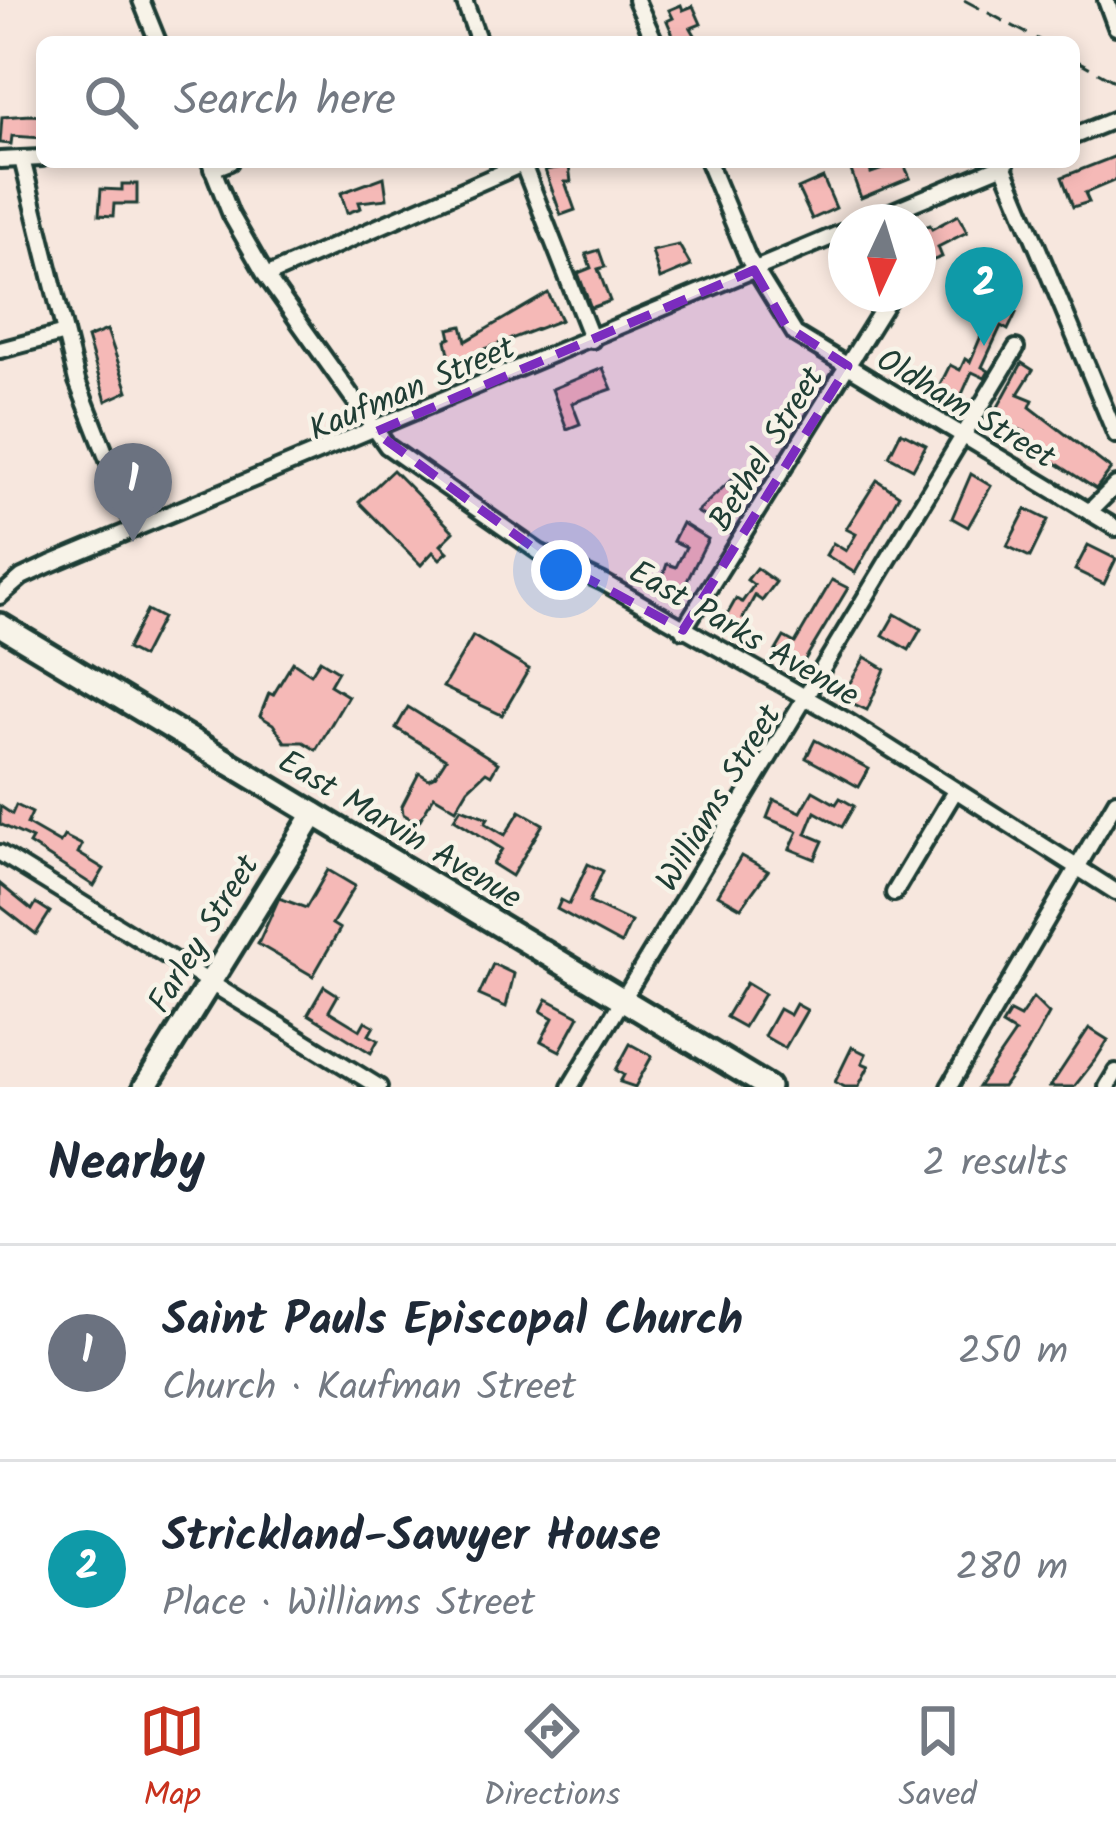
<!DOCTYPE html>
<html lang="en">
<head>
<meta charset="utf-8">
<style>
	:root { --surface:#fff; --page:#f6f6f7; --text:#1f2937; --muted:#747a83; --line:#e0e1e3; --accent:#c8321e }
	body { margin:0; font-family:Kalam,sans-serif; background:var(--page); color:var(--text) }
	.compass { position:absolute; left:828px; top:204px; width:108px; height:108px; border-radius:50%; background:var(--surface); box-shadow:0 6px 18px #0003; rotate:184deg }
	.you { position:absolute; left:561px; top:570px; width:42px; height:42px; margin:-30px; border:9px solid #fff; border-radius:50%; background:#1a73e8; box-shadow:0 0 0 18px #1a73e833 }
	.badge { display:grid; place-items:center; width:78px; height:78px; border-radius:50%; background:var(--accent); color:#fff; font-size:39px; font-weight:700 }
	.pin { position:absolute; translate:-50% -99px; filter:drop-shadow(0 3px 6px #0008) }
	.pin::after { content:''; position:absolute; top:63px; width:42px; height:36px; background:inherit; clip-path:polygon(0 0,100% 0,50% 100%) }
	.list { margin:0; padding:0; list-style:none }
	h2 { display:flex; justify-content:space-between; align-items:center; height:156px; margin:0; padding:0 48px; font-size:51px }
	h2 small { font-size:39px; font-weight:400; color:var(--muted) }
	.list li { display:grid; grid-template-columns:78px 1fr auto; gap:36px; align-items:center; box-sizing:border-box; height:216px; padding:0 48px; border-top:3px solid var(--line) }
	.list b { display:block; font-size:45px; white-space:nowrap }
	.list p { margin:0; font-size:39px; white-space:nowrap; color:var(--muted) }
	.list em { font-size:39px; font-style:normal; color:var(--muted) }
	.icon { flex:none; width:66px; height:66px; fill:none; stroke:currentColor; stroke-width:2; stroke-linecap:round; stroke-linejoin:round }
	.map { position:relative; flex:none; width:1116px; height:1087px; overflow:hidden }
	.search { position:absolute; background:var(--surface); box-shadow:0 6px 18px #0003; left:36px; right:36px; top:36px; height:132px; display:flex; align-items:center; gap:30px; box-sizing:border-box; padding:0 42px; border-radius:18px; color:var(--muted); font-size:45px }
	.sheet { height:588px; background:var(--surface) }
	nav { display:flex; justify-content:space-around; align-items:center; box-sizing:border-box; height:168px; border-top:3px solid var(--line); background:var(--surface); font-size:33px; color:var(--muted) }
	nav a { display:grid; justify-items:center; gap:6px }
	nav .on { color:var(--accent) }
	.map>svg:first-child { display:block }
	.building { fill:#f5b9b7; stroke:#1f3d34; stroke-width:3 }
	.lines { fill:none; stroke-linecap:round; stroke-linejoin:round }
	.street-casing { stroke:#1f3d34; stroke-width:22 }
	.secondary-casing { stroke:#1f3d34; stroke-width:30 }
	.street { stroke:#f7f3e8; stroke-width:14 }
	.secondary { stroke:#f7f3e8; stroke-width:21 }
	.rail { stroke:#1f3d34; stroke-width:3; stroke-dasharray:18 9; stroke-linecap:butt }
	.marked { fill:#7b2cbf; fill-opacity:0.2; stroke:#7b2cbf; stroke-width:9; stroke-dasharray:24 15; stroke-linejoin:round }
	.labels { text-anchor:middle; stroke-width:9; stroke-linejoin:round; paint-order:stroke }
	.street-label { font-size:33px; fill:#1f3d34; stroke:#f7f3e8 }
</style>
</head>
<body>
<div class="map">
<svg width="1116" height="1087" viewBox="0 0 1116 1087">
	<rect width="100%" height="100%" fill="#f7e7de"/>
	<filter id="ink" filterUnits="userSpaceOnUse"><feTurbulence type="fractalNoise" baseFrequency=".00833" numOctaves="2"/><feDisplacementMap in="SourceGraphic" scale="24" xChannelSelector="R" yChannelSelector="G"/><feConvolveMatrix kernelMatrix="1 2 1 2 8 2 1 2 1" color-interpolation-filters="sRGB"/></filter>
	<g filter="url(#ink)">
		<g class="building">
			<polygon points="681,5 683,10 693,6 701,24 691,28 699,42 676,42 667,21 673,18 669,10"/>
			<polygon points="31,115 42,116 42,138 12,136 11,144 0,143 2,117"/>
			<polygon points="1116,156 1116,180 1085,193 1089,202 1073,207 1062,177"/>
			<polygon points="868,162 871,173 903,162 910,178 861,198 849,165"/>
			<polygon points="569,166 571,182 565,182 575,210 561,215 545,170"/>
			<polygon points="384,177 387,199 359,202 361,208 347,213 341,193"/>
			<polygon points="823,178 836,208 812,219 798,189"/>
			<polygon points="122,184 137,184 137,204 114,204 113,216 99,215 101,189 122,190"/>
			<polygon points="958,215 967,232 938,247 942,257 918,266 918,229 930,225 932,229"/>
			<polygon points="679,245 691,266 660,279 652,251"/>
			<polygon points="599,250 605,267 598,269 610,301 591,308 578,273 591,268 586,254"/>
			<polygon points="548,293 561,320 451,362 446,340 451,338 449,329 462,326 466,341"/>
			<polygon points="995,303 1016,313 1008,330 1001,326 982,367 989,371 985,378 972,372 958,403 936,393 950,365 960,370 965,359 970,362"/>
			<polygon points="107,330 128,391 106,401 87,338"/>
			<polygon points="1022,363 1033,370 1018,394 1033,400 1030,407 1111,469 1096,489 1020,440 1025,432 992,418"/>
			<polygon points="603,368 612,389 572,403 580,424 567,429 552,389"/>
			<polygon points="901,432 926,445 913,469 889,456"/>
			<polygon points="393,470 454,532 441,545 448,552 440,559 433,552 421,565 359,502"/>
			<polygon points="971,474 991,486 968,527 952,518"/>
			<polygon points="732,479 743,490 721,510 728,514 720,526 697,512"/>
			<polygon points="877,480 899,495 855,573 826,555 833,543 846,551 856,534 846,529"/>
			<polygon points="1026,509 1048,520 1030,557 1007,546"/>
			<polygon points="682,523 708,539 680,595 659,587 667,564 676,567 686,547 673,541"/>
			<polygon points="1088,545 1116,559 1104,584 1075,570"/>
			<polygon points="756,568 776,582 762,601 755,596 743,618 752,623 746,634 723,622 736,599 742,602 754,585 747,580"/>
			<polygon points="832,580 848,588 800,668 774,654 784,637 795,643"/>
			<polygon points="147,610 162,618 142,657 127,649"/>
			<polygon points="895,614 921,629 909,650 883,635"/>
			<polygon points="473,636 529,669 502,715 443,687"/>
			<polygon points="865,657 885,669 867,710 841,698"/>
			<polygon points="320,660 338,671 330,685 348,696 316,750 303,742 285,742 273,724 260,716 269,693 273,695 293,662 311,674"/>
			<polygon points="408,707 498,763 491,775 486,772 468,789 456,809 434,796 418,823 403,814 402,806 419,773 429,779 435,776 446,759 396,728"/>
			<polygon points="815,740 869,769 859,787 806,758"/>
			<polygon points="813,791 836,804 840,798 854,806 842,827 815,812 806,834 823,841 815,859 790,849 798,831 767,818 774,800 801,812"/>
			<polygon points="16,805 32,813 27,824 60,843 64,836 82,845 78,853 104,869 94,886 29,844 32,839 0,824 0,806 12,814"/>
			<polygon points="461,808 488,818 485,823 505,835 520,811 543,824 512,876 493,864 502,849 454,819"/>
			<polygon points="741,856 768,871 741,908 718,895"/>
			<polygon points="588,864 603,871 589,902 631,922 621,944 557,909 561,900 569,904"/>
			<polygon points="328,870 355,886 332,924 340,929 313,976 258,944 279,898 306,908"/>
			<polygon points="0,884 32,910 36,903 50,912 36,934 0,906"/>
			<polygon points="493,964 514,974 506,1007 479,995"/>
			<polygon points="746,983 764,994 744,1027 726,1017"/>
			<polygon points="324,986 338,995 329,1011 360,1030 365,1021 374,1026 369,1035 378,1040 371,1053 308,1014"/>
			<polygon points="1033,998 1049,1014 1026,1055 1003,1087 978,1087 1015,1033 1002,1025 1010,1012 1020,1017"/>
			<polygon points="547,999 579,1016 560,1051 541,1041 553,1018 541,1011"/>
			<polygon points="796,1004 807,1010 785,1048 764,1036 779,1009 790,1015"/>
			<polygon points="1089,1028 1108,1040 1096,1059 1074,1087 1050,1087"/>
			<polygon points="630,1044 652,1056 635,1087 620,1082 624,1075 616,1070"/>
			<polygon points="852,1047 866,1054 862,1063 869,1066 858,1087 845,1087 835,1082"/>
		</g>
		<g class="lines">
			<defs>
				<g id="street">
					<polyline points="141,0 158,42"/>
					<polyline points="464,0 479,42"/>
					<polyline points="636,0 655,42"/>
					<polyline points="1106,0 1116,27"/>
					<polyline points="1074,136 1116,119"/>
					<polyline points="22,159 77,381 135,529"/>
					<polyline points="0,160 42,158"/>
					<polyline points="210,162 231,215 266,276 387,446 539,552 603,582 847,721 1116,892"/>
					<polyline points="522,162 592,340"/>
					<polyline points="708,162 748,258 795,334 1116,528"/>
					<polyline points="1003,165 1116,435"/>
					<polyline points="212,169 230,162"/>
					<polyline points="867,222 1006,164"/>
					<polyline points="266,276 522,164"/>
					<polyline points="0,350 65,333"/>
					<polyline points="1089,512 1116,485"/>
					<polyline points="0,596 22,577 50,564 846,231"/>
					<polyline points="683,630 892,294"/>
					<polyline points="0,853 379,1087"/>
					<polyline points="894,893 955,791"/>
					<polyline points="570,1087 1016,348"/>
					<polyline points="949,1087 1116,801"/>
					<polyline points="1107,1087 1116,1072"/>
				</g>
				<g id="secondary">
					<polyline points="0,625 768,1087"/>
					<polyline points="145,1087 314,814"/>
				</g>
			</defs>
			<use href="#street" class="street-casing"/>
			<use href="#secondary" class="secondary-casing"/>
			<use href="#street" class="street"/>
			<use href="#secondary" class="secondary"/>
			<g class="rail">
				<polyline points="964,0 1043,42"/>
				<polyline points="1074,59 1116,82"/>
			</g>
		</g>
	</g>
	<path class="marked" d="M 754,270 L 786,326 L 848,366 L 683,630 L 539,552 L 375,432 Z"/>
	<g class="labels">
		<g class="street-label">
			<text transform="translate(411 387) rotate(-23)" y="12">Kaufman Street</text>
			<text transform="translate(967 407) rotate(31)" y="12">Oldham Street</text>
			<text transform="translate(765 448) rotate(-58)" y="12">Bethel Street</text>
			<text transform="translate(745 632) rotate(30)" y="12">East Parks Avenue</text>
			<text transform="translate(717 797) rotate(-59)" y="12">Williams Street</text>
			<text transform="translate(401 828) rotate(31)" y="12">East Marvin Avenue</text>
			<text transform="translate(202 933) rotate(-58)" y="12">Farley Street</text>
		</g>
	</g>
</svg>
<svg class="compass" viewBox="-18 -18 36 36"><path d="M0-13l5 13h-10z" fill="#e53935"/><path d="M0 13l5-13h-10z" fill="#747a83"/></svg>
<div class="you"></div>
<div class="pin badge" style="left:133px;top:542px;background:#6b7280">1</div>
<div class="pin badge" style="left:984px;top:346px;background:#0f9aa8">2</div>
<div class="search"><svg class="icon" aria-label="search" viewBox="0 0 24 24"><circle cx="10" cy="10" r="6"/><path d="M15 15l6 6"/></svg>Search here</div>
</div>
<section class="sheet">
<h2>Nearby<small>2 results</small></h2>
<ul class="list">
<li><span class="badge" style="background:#6b7280">1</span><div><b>Saint Pauls Episcopal Church</b><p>Church · Kaufman Street</p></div><em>250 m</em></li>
<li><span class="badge" style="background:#0f9aa8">2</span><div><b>Strickland-Sawyer House</b><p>Place · Williams Street</p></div><em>280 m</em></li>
</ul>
</section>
<nav>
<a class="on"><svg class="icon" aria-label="map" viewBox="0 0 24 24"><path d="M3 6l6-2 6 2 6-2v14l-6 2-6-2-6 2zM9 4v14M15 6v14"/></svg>Map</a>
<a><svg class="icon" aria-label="directions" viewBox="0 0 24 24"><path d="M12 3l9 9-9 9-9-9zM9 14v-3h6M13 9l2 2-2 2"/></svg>Directions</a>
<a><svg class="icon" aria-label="saved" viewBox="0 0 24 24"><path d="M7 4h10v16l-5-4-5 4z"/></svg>Saved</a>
</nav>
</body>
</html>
